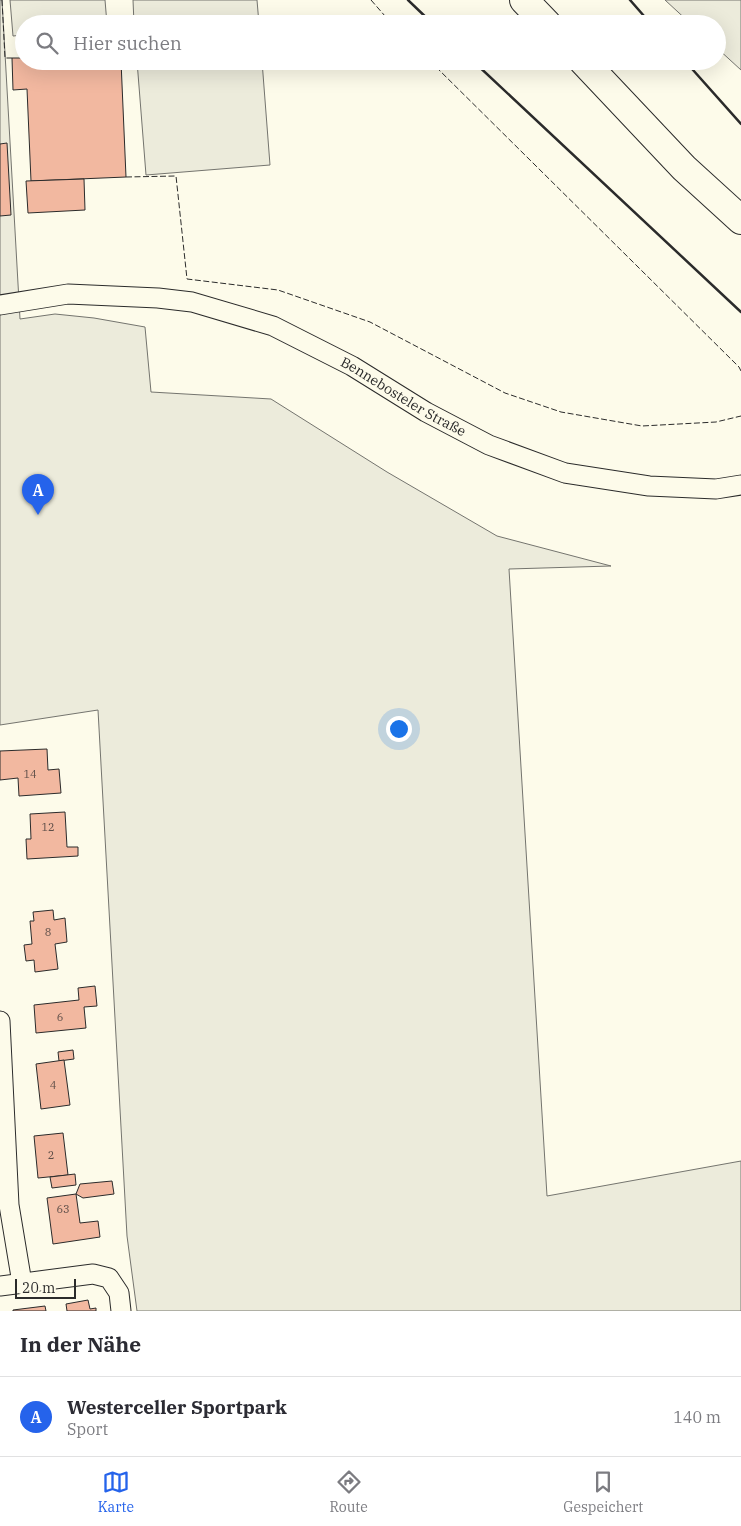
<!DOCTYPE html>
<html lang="de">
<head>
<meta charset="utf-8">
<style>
	:root { --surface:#fff; --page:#f7f7f7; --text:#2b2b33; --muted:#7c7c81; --line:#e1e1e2; --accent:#2563eb }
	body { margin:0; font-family:"IBM Plex Serif",serif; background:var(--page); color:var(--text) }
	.scale { position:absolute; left:15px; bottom:12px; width:61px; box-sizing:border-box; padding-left:5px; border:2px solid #2b2b2b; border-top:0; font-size:14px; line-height:18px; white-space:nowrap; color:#2b2b2b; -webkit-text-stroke:4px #fdfbea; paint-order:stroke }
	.you { position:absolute; left:398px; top:728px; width:18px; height:18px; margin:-12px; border:4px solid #fff; border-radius:50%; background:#1a73e8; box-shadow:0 0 0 8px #1a73e833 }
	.badge { display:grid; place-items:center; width:32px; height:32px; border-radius:50%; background:var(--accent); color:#fff; font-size:16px; font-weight:700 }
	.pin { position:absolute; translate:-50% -41px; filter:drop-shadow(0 1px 2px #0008) }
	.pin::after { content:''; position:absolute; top:26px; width:18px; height:15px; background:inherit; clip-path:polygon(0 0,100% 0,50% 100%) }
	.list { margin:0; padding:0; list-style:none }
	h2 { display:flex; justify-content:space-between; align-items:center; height:65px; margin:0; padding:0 20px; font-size:21px }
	h2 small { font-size:16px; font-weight:400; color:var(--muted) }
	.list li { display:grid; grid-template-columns:32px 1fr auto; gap:15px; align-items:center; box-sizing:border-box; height:80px; padding:0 20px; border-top:1px solid var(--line) }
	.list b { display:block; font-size:19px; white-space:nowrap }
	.list p { margin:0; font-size:16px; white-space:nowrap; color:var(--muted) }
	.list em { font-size:16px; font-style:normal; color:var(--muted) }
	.icon { flex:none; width:28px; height:28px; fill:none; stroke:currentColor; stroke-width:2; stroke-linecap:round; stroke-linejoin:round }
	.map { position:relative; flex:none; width:741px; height:1311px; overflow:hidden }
	.search { position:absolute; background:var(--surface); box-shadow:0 5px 20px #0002; left:15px; right:15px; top:15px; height:55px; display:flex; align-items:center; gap:12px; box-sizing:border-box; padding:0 18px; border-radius:28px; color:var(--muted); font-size:19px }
	.sheet { height:145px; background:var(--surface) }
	nav { display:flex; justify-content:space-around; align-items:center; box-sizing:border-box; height:70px; border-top:1px solid var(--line); background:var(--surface); font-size:14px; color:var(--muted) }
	nav a { display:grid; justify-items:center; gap:2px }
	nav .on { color:var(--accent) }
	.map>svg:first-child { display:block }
	.green { fill:#ecebdb; stroke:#74746e }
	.building { fill:#f2b8a0; stroke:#2b2b2b }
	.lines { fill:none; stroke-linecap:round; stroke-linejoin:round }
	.street-casing { stroke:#2b2b2b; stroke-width:21 }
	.highway-casing { stroke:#2b2b2b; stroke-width:30 }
	.street { stroke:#fdfbea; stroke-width:19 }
	.highway { stroke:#fdfbea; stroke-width:28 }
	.fence { stroke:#2b2b2b; stroke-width:1; stroke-dasharray:6 2.5; stroke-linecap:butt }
	.wall { stroke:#2b2b2b; stroke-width:2.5 }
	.labels { text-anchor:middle; stroke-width:4; stroke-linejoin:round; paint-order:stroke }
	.number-label { font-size:11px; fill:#5d4e48 }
	.street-label { font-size:14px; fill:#2b2b2b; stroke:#fdfbea }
</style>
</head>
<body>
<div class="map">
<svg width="741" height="1311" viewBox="0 0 741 1311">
	<rect width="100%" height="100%" fill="#fdfbea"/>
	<g class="green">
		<polygon points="0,0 2,0 20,319 55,314 94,318 145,327 151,392 271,399 387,472 497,536 611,566 509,569 547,1196 741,1161 741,1311 137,1311 127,1236 98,710 0,725"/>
		<polygon points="10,0 105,0 107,24 24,24 24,35 13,36"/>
		<polygon points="133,0 257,0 259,24 134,24"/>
		<polygon points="665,0 741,0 741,70 717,48 717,24 691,24"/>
		<polygon points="137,61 262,61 270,165 146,175"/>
	</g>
	<g class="building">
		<polygon points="12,58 24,58 24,61 121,61 126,177 31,181 27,89 13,90"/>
		<polygon points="7,143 11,215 0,216 0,144"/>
		<polygon points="84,179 85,210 28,213 26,181"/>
		<polygon points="47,749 48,770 59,769 61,793 19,796 18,778 0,780 0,751"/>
		<polygon points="65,812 67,847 78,847 78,856 27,859 26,839 31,839 30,814"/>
		<polygon points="53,910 54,920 65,918 67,942 55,944 58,969 35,972 34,960 26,961 24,945 32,944 30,921 34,921 33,912"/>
		<polygon points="95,986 97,1006 84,1007 86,1028 36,1033 34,1005 79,1000 78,988"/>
		<polygon points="73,1050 74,1059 59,1061 58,1052"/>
		<polygon points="64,1060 70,1105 41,1109 36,1064"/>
		<polygon points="63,1133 68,1175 38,1178 34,1136"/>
		<polygon points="75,1174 76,1185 52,1188 50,1177"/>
		<polygon points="112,1181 114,1194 83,1198 76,1194 80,1184"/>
		<polygon points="76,1194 80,1223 98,1221 100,1237 53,1244 47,1198"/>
		<polygon points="88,1300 90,1309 96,1308 96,1311 67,1311 66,1304"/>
		<polygon points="45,1306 46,1311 13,1311 13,1310"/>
	</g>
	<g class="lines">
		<defs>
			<g id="street">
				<path id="s1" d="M 0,305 L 68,294 L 158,298 L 192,302 L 273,326 L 352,366 L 426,412 L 489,445 L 565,473 L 649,486 L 716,489 L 741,485"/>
				<polyline points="0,1021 9,1205 22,1283"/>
				<polyline points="0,1286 93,1274 109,1278 119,1293 121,1311"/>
			</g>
			<g id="highway">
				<polyline points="524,0 547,24"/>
				<polyline points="583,61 684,168 741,220"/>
			</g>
		</defs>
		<use href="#street" class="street-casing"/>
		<use href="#highway" class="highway-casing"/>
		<use href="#street" class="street"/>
		<use href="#highway" class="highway"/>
		<g class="fence">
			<polyline points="2,0 5,58 12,58"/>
			<polyline points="371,0 392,24"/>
			<polyline points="430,61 739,367 741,371"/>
			<polyline points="126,177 176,176 187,279 278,290 370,322 505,393 561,412 642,426 716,422 741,416"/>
		</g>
		<g class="wall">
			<polyline points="408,0 433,24"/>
			<polyline points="630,0 651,24"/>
			<polyline points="473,61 741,312"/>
			<polyline points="685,61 741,124"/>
		</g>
	</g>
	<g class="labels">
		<g class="number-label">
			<text x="30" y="778">14</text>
			<text x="48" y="831">12</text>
			<text x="48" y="936">8</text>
			<text x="60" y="1021">6</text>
			<text x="53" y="1089">4</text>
			<text x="51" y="1159">2</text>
			<text x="63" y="1213">63</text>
		</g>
		<g class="street-label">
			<text dy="5" stroke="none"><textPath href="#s1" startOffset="426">Bennebosteler Straße</textPath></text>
		</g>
	</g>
</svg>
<div class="scale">20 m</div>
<div class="you"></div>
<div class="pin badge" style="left:38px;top:515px">A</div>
<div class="search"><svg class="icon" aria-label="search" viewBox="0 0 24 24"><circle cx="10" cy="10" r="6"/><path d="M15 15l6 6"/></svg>Hier suchen</div>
</div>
<section class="sheet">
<h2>In der Nähe<small></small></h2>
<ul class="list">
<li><span class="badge">A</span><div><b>Westerceller Sportpark</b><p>Sport</p></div><em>140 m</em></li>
</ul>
</section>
<nav>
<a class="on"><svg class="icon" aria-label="map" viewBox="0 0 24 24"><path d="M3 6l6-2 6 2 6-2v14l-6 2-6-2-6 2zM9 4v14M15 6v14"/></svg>Karte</a>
<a><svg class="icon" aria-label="directions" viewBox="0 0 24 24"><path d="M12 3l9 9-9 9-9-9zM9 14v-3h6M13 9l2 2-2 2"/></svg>Route</a>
<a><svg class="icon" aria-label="saved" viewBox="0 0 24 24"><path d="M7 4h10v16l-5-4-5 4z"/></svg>Gespeichert</a>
</nav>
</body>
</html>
